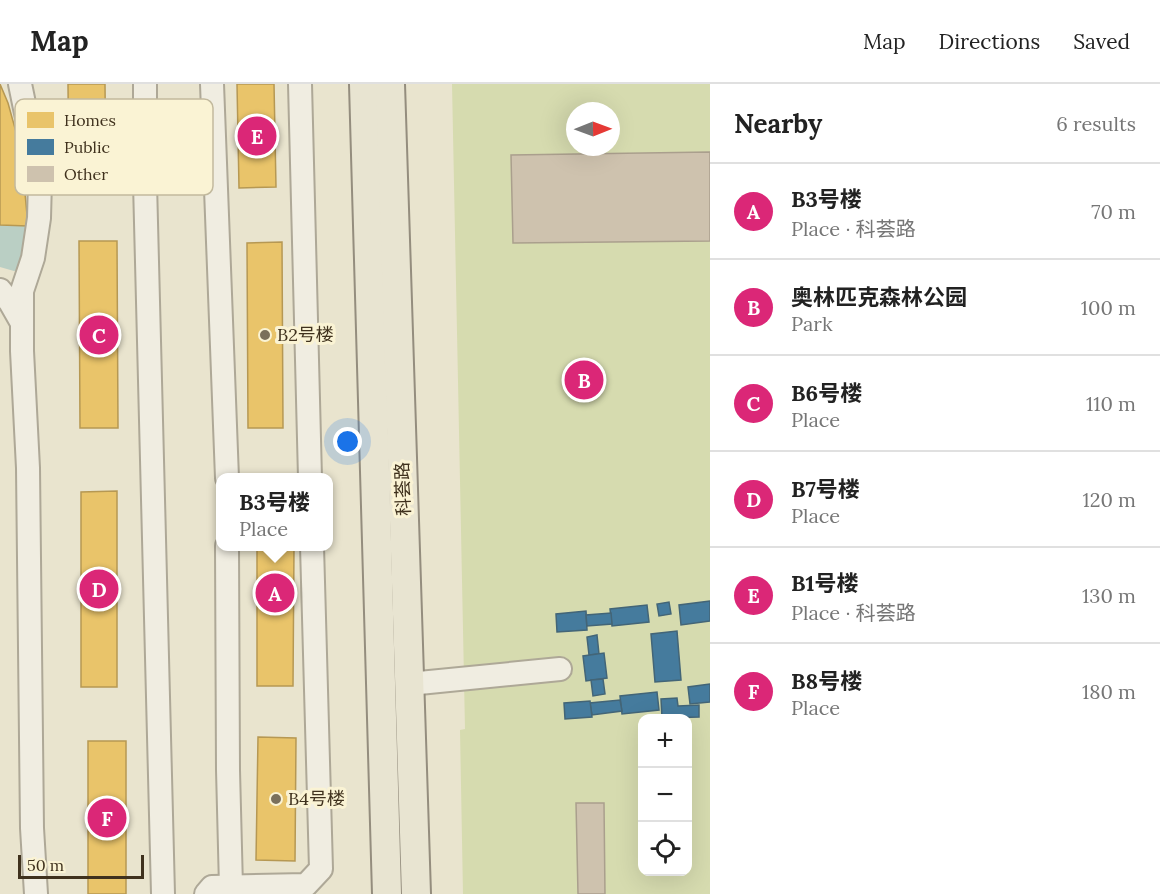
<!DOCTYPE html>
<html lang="en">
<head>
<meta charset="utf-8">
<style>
	:root { --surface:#fff; --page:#f2f2f2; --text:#222; --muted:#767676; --line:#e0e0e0; --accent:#db2777 }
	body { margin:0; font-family:Lora,"Noto Sans SC",serif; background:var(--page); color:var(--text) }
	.controls { position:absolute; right:18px; bottom:18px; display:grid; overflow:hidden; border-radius:12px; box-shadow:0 6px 24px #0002 }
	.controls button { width:54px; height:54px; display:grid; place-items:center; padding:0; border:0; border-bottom:2px solid var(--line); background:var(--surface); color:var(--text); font:30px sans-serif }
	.compass { position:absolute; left:566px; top:18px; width:54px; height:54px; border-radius:50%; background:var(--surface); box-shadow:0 6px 24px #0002; rotate:89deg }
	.scale { position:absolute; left:18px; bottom:15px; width:126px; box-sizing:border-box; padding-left:6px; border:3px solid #3f311d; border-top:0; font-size:16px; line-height:21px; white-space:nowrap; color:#3f311d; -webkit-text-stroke:4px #faf3d4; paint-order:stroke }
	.you { position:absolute; left:348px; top:358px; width:21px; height:21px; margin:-15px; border:4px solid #fff; border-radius:50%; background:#1a73e8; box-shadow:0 0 0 9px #1a73e833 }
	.badge { display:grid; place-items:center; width:39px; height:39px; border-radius:50%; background:var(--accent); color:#fff; font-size:20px; font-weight:700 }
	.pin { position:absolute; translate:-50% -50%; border:3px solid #fff; box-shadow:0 2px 6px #0006 }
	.popup { position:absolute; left:216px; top:389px; width:117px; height:78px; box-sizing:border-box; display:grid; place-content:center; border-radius:12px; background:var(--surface); filter:drop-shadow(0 2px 4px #0005); font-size:20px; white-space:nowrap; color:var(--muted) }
	.popup b { font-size:22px; color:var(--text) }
	.popup::after { content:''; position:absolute; left:50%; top:100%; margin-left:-12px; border:12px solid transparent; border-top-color:var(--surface) }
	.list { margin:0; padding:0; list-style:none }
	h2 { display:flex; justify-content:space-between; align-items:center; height:78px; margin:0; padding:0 24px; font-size:26px }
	h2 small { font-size:20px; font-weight:400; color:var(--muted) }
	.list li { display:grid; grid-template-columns:39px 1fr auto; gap:18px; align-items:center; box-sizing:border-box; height:96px; padding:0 24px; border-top:2px solid var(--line) }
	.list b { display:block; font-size:22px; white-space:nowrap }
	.list p { margin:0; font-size:20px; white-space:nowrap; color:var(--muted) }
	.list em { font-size:20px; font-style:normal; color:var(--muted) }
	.icon { flex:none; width:33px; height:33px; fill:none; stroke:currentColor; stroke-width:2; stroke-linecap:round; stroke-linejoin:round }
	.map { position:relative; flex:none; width:710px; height:810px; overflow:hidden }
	header { display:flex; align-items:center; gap:36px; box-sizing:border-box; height:84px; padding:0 30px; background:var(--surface); border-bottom:2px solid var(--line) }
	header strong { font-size:28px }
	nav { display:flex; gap:33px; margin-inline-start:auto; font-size:21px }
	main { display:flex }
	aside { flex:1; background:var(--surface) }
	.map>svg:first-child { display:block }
	.green { fill:#d6dbaf; fill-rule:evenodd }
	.water { fill:#bacfc4 }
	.homes { fill:#e9c46a; stroke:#b69853; stroke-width:1.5 }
	.public { fill:#457b9d; stroke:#436577; stroke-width:1.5 }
	.building { fill:#cec2ae; stroke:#aa9f8d; stroke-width:1.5 }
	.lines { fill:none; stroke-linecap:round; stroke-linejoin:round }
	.minor-casing { stroke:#aea897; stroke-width:26 }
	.major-casing { stroke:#948d7e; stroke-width:32 }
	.minor { stroke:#f0ede1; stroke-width:22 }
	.major { stroke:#e8e4d1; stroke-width:28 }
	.poi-dot { fill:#7a705b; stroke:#faf3d4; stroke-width:2 }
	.labels { text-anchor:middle; stroke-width:6; stroke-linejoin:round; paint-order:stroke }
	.poi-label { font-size:18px; fill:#3f311d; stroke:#faf3d4; text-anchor:start }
	.street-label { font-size:18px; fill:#3f311d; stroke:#faf3d4 }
	.key { fill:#faf3d4; stroke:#c2b99d; stroke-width:1.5 }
	.key-label { font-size:16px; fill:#3f311d }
</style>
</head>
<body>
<header>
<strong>Map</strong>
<nav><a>Map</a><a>Directions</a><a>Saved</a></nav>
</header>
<main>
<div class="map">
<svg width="710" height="810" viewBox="0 0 710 810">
	<rect width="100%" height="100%" fill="#e9e4ce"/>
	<path class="green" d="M 452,0 L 710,0 L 710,810 L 463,810 L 460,646 L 465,645 ZM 575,27 L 611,27 L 611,63 L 575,63 ZM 642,634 L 688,634 L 688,788 L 642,788 Z"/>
	<polygon class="water" points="0,141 28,142 27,169 19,186 14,187 0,183"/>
	<g class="homes">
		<polygon points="0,0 8,19 21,66 28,142 0,141"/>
		<polygon points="68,0 105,0 106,108 69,108"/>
		<polygon points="237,0 274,0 276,103 239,104"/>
		<polygon points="79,157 117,157 118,344 80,344"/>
		<polygon points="282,158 283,344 248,344 247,159"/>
		<polygon points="117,407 117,603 81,603 81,408"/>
		<polygon points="257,462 294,462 293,602 257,602"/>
		<polygon points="258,653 296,654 295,777 256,776"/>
		<rect x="88" y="657" width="38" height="153"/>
	</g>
	<g class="public">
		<polygon points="710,517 710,537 681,541 679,521"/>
		<polygon points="669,518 671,530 659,532 657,520"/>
		<polygon points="647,521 649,538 612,542 610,525"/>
		<polygon points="586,527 587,546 557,548 556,530"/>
		<polygon points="611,529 612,540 587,542 586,531"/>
		<polygon points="677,547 681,596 655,598 651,550"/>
		<polygon points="597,551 599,570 589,571 587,553"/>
		<polygon points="604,569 607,594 586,597 583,572"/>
		<polygon points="603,595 605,610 593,612 591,596"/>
		<polygon points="710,600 710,618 690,620 688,603"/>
		<polygon points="657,608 659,626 622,630 620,612"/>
		<polygon points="677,614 678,622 699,621 699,633 662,634 661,615"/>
		<polygon points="620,616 622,627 592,631 590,619"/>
		<polygon points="590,617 592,633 565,635 564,619"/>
	</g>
	<g class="building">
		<polygon points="710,68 710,157 513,159 511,71"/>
		<polygon points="576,719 604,719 605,810 578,810"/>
	</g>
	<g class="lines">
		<defs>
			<g id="minor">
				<polyline points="20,0 40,97 39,134 33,174 22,207 22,267 28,384 32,744 36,810"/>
				<polyline points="145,0 145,99 163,810"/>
				<polyline points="212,0 227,394"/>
				<polyline points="300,0 310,394"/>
				<polyline points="0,206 10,218 22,239"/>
				<polyline points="227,462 228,686 231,803"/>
				<polyline points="409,600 560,585"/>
				<polyline points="206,810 212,803 306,801 321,785 312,462"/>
			</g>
			<g id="major">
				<polyline points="364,0 387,810"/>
				<polyline points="390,0 416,810"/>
			</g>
		</defs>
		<use href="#minor" class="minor-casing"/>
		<use href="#major" class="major-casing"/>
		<use href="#minor" class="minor"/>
		<use href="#major" class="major"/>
	</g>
	<g class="poi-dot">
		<circle cx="265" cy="251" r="6"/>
		<circle cx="276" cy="715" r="6"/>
	</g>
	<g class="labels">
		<g class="poi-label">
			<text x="277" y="257">B2号楼</text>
			<text x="288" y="721">B4号楼</text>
		</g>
		<g class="street-label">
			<text transform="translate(403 405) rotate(-92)" y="6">科荟路</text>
		</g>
	</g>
	<rect x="15" y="15" width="198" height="96" rx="9" class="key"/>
	<rect x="27" y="28" width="27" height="16" fill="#e9c46a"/>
	<rect x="27" y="55" width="27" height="16" fill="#457b9d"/>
	<rect x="27" y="82" width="27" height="16" fill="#cec2ae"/>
	<g class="key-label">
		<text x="64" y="42">Homes</text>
		<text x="64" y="69">Public</text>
		<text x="64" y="96">Other</text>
	</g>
</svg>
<div class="controls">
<button>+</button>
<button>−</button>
<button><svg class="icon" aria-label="locate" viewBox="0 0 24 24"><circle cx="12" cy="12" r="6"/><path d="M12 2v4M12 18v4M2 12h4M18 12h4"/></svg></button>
</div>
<svg class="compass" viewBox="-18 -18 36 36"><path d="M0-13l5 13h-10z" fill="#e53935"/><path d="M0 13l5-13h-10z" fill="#767676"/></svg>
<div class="scale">50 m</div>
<div class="you"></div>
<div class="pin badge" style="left:275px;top:509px">A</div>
<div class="popup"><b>B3号楼</b>Place</div>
<div class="pin badge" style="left:584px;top:296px">B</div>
<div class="pin badge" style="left:99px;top:251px">C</div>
<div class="pin badge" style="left:99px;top:505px">D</div>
<div class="pin badge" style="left:257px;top:52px">E</div>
<div class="pin badge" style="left:107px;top:734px">F</div>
</div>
<aside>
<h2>Nearby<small>6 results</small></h2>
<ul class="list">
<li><span class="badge">A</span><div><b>B3号楼</b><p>Place · 科荟路</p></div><em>70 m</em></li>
<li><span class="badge">B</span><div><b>奥林匹克森林公园</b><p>Park</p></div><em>100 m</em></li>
<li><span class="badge">C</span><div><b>B6号楼</b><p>Place</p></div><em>110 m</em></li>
<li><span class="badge">D</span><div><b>B7号楼</b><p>Place</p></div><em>120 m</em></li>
<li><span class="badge">E</span><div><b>B1号楼</b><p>Place · 科荟路</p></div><em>130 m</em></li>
<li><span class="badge">F</span><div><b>B8号楼</b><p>Place</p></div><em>180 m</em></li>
</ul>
</aside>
</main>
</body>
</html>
